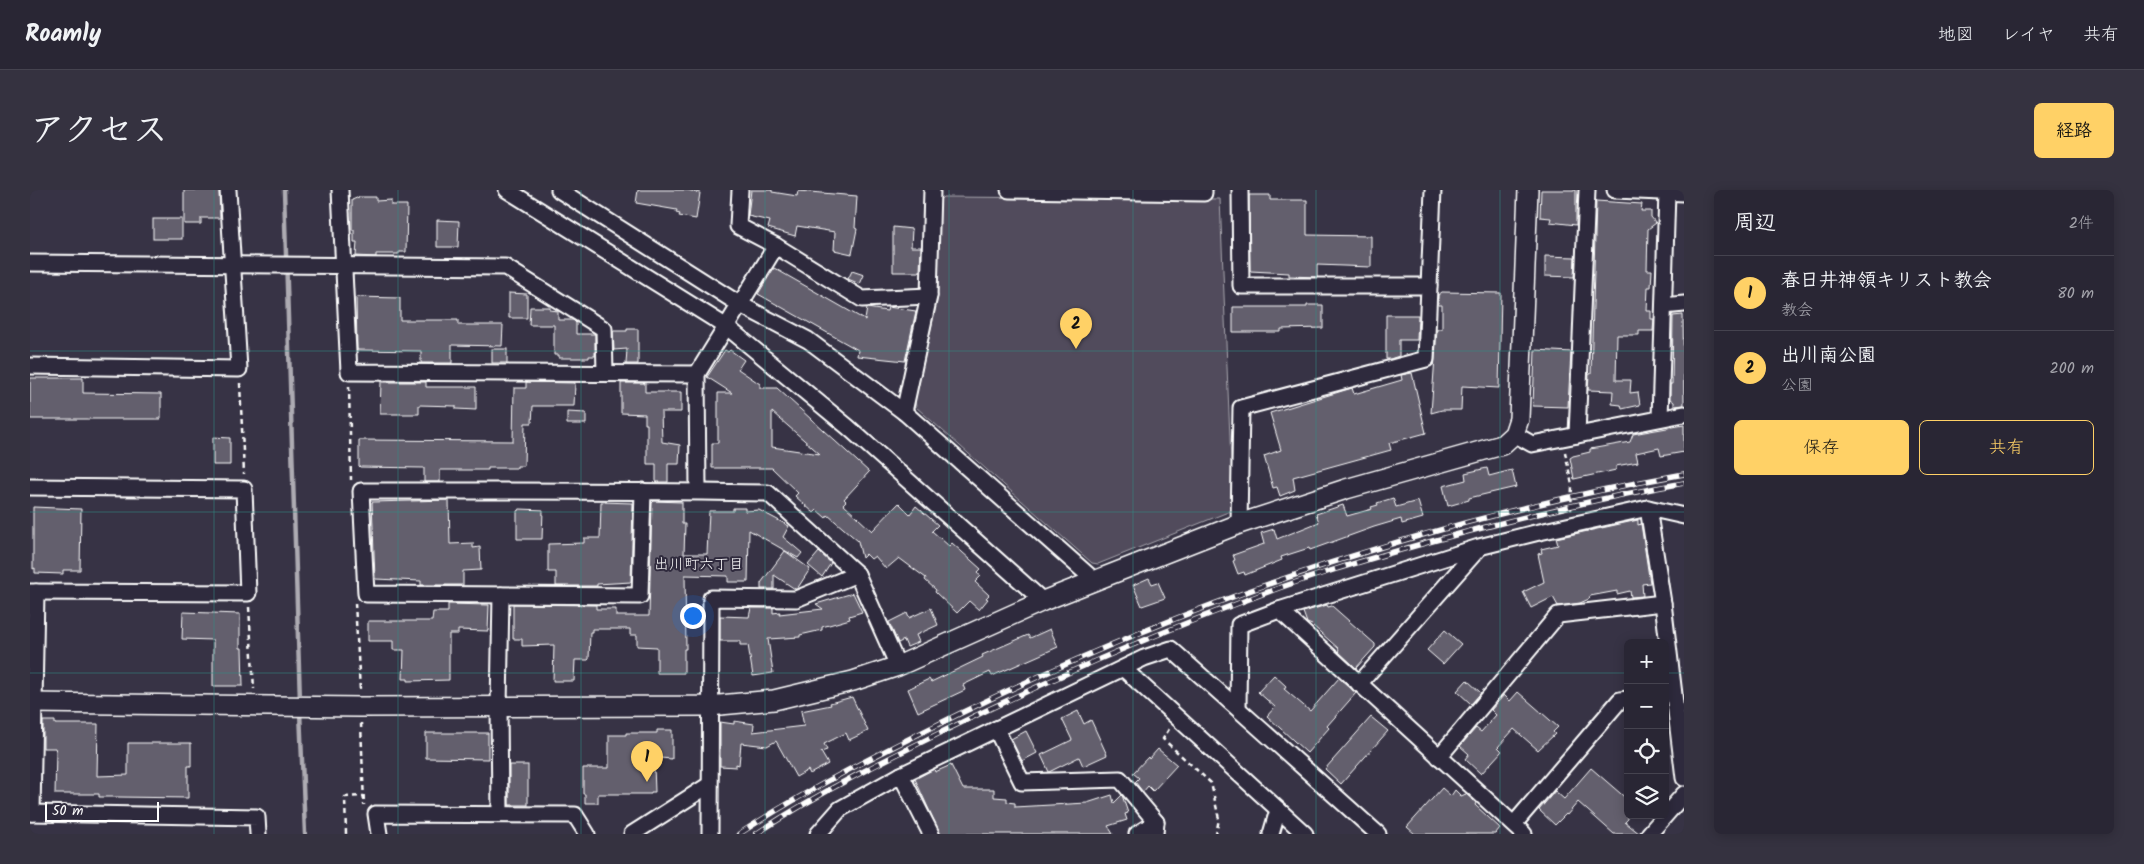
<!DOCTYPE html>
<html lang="ja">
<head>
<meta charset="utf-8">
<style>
	:root { --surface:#292634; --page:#353240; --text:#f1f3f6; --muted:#a5a5ac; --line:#45434f; --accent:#ffd166 }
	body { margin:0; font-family:Kalam,"Klee One",sans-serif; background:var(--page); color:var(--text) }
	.controls { position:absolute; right:15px; bottom:15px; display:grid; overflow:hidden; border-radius:8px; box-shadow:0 2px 12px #0003 }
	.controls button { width:45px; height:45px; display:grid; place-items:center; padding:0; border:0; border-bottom:1px solid var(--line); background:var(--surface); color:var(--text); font:25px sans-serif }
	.scale { position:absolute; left:15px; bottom:12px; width:114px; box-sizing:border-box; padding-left:5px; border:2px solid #fff; border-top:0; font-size:14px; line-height:18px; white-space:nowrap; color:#fff; -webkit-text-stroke:4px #2f2a3d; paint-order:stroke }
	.you { position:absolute; left:662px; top:425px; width:18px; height:18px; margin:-12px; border:4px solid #fff; border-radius:50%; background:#1a73e8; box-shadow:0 0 0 8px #1a73e833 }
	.badge { display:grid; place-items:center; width:32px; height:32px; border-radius:50%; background:var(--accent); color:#111; font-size:16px; font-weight:700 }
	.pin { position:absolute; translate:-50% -41px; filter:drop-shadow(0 1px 2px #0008) }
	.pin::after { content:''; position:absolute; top:26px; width:18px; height:15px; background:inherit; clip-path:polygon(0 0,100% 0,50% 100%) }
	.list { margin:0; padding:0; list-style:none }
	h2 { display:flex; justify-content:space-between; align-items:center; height:65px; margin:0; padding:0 20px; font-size:21px }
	h2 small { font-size:16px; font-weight:400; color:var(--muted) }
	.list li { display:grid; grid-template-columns:32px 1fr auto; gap:15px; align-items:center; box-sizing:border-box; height:75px; padding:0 20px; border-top:1px solid var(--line) }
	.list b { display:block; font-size:19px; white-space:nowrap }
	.list p { margin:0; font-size:16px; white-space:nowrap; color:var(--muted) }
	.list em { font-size:16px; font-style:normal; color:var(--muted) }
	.actions { display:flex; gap:10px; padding:15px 20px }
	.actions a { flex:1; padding:11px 0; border:1px solid var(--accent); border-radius:8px; text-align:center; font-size:18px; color:var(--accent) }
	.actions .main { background:var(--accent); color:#111 }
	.icon { flex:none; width:28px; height:28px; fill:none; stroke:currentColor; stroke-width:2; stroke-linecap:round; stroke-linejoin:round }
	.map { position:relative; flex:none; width:1654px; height:644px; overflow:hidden; border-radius:8px }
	header { display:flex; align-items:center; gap:30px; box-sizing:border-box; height:70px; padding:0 25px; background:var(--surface); border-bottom:1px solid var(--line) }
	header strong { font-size:24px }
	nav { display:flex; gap:28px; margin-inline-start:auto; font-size:18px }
	.intro { display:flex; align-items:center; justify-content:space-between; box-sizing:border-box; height:120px; padding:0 30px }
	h1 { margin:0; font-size:35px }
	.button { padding:12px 22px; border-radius:8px; background:var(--accent); color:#111; font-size:18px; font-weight:700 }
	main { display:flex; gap:30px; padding:0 30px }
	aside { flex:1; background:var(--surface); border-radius:8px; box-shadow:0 2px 12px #0003 }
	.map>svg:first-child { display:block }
	.green { fill:#514c5c; stroke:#a8a6ae }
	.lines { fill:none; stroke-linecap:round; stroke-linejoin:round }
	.stream { stroke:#adabb2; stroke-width:4.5 }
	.building { fill:#635f6d; stroke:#fff; fill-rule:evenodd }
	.minor-casing { stroke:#fff; stroke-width:19 }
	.tertiary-casing { stroke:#fff; stroke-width:22 }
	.path { stroke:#fff; stroke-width:2.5; stroke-dasharray:5 4; stroke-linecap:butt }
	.minor { stroke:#2f2a3d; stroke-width:15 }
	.tertiary { stroke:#2f2a3d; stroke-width:19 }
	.rail-casing { stroke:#fff; stroke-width:5.5 }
	.rail { stroke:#2f2a3d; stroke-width:4; stroke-dasharray:11; stroke-linecap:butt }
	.grid { fill:none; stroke:#338b84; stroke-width:1; stroke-opacity:0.55 }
	.labels { text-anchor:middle; stroke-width:4; stroke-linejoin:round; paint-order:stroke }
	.neighbourhood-label { font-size:15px; fill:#fff; stroke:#2f2a3d }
</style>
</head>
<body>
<header>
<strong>Roamly</strong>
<nav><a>地図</a><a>レイヤ</a><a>共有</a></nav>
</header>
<div class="intro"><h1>アクセス</h1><a class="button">経路</a></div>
<main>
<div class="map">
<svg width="1654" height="644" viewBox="0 0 1654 644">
	<rect width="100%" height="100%" fill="#373345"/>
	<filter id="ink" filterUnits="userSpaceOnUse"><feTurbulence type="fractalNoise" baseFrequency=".02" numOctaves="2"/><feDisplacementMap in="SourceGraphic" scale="10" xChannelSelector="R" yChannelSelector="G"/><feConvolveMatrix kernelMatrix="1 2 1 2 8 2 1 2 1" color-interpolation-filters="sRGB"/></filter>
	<g filter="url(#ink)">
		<polygon class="green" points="913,7 1190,9 1203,320 1068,374 1062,373 886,217 885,211 908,107 908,12"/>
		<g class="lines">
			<g class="stream">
				<polyline points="254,0 270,511"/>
				<polyline points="270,521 275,644"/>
			</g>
		</g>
		<g class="building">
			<polygon points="154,0 189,0 190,28 171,28 171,34 154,34"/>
			<polygon points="608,0 657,0 670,3 666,29 649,26 650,24 646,23 647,20 606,13"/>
			<polygon points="721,0 742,0 742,2 767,6 768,1 827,6 825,38 827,39 822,64 804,60 805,42 767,36 765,46 738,38 740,31 718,26"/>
			<polygon points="1511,0 1546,0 1546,35 1520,32 1521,28 1510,27"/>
			<polygon points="1219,5 1240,5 1240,10 1277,10 1277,45 1341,46 1341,77 1287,75 1287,87 1259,86 1259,83 1220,81"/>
			<polygon points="329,7 346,7 346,11 361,10 361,15 377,15 376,62 369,62 369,64 346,64 346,67 326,66 327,52 324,52 324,40 322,40 322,10"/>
			<polygon points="1566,11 1612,14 1611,21 1621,21 1621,27 1626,33 1618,39 1617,80 1622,80 1621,97 1618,97 1617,121 1621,121 1621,129 1624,129 1623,141 1609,141 1609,145 1587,145 1586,190 1601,190 1600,203 1608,202 1610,215 1592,219 1591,215 1582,214 1583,201 1558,200 1559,184 1561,184"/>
			<rect x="123" y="29" width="29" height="20"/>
			<polygon points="407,30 429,31 428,57 407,57"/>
			<polygon points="863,37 882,39 881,57 891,57 890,82 863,82"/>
			<polygon points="1515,66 1545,67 1544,87 1515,86"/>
			<polygon points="744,78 835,130 837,118 857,121 858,117 886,121 875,171 827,166 828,160 728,104"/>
			<polygon points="822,81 834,85 830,94 818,89"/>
			<polygon points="1412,102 1471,103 1469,198 1432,196 1431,220 1412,220 1401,223 1407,139 1412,139 1412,115 1408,115 1408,105"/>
			<polygon points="479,103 497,104 497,128 479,128"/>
			<polygon points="326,107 370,108 370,130 428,130 428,135 473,135 472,156 422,155 422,173 391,173 391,161 327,160"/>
			<polygon points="1277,115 1293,115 1293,138 1251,139 1251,142 1203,142 1203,117 1277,117"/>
			<polygon points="500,117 520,117 520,120 528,121 528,130 543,130 546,133 546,144 565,144 565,166 559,166 559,168 529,168 529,165 524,165 524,135 499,135"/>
			<polygon points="1356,125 1388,125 1387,150 1369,150 1369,166 1360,169 1356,169"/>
			<polygon points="1653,125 1654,215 1644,216 1644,212 1640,209 1640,194 1642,194 1643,126"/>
			<polygon points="597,139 608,139 608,174 596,174 597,159 584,160 583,141 597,141"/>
			<rect x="462" y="159" width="15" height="14"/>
			<path d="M 695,160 L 698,162 L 700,160 L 714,170 L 708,179 L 730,194 L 730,198 L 747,198 L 839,282 L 814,309 L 816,311 L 813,314 L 842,341 L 869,313 L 880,324 L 886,316 L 908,335 L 902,341 L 919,356 L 922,353 L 951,379 L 947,383 L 951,386 L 945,392 L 959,405 L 956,408 L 958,409 L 949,420 L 939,411 L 927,423 L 905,402 L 906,400 L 895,390 L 896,388 L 869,368 L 856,379 L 845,366 L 841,369 L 836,364 L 832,368 L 828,351 L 798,325 L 796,328 L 787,320 L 784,323 L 765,306 L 768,303 L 742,278 L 682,278 L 682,253 L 688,253 L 688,203 L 702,203 L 677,187 ZM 742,222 L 790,264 L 742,257 Z"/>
			<polygon points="1505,160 1541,162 1538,217 1503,216"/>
			<polygon points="1382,183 1396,243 1359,253 1361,260 1263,287 1265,300 1250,306 1247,297 1243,298 1234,266 1251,260 1240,223 1322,198 1324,204 1372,190 1371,185"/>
			<polygon points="0,188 53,188 53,203 131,204 131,229 0,229"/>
			<polygon points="351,192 396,192 396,197 446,197 446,220 426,219 426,216 389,215 389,224 350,224"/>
			<polygon points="496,192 545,193 544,216 503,216 502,233 495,233 494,276 487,276 487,278 458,278 458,280 410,280 410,292 394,292 394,278 330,277 329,276 329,250 483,251 484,198 496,198"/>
			<polygon points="591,193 615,193 615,202 651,202 651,222 631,222 632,252 650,255 649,274 638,274 638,292 626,292 626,274 617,274 617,234 615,234 615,224 591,223"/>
			<polygon points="537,222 556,223 556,234 537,234"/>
			<polygon points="1654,235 1654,262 1631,266 1629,258 1606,263 1608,272 1586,276 1586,280 1544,289 1540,268 1543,266 1560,262 1560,259 1600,252 1603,244"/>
			<polygon points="183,247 200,248 200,275 183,275"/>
			<polygon points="1457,278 1459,286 1482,280 1486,297 1439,308 1439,310 1418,316 1413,296 1436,290 1435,283"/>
			<polygon points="1363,308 1366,317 1388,311 1393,328 1372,334 1371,329 1344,337 1280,360 1279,358 1251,367 1252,370 1215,385 1214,382 1208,384 1203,371 1205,370 1203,365 1234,354 1231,343 1244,339 1247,349 1289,332 1286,324 1313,315 1317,326 1342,319 1341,317 1348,315 1347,313"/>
			<polygon points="419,310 420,354 443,353 443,358 450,357 451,380 433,381 433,395 391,395 391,391 345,389 342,312"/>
			<polygon points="624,311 652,312 652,334 655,334 654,364 677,364 679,321 703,321 703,318 715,318 715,321 729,320 759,336 753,347 772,363 768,368 719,340 718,392 698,392 698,386 655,385 656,459 654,459 654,483 627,483 627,457 607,456 607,445 600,445 600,439 562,439 562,442 560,442 559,469 558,470 545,470 544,491 523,491 524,455 492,456 492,449 483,449 483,414 566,415 566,419 586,419 586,426 619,426 622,313"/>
			<polygon points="571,312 603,313 601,392 567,394 567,396 526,396 526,382 518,382 518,354 554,353 554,348 570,348"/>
			<polygon points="3,317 51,319 50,380 33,380 33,384 5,383 5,378 3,379"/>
			<polygon points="490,319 513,320 512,349 487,349 487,321"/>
			<polygon points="1608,330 1608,335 1611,334 1620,393 1612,394 1613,406 1601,407 1600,401 1587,404 1587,401 1560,406 1559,409 1550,413 1528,416 1523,407 1501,418 1493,402 1514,392 1508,364 1512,363 1511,359 1528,355 1526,348"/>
			<polygon points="755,361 780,379 767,399 765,399 744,385 744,399 731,399 731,393"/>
			<polygon points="789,362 801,373 792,387 778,375"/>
			<polygon points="1119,388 1122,394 1128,392 1135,408 1112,416 1103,395"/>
			<polygon points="823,403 832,422 819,426 820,429 792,437 792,440 770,445 770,447 738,449 743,483 723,486 718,455 710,455 710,451 690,451 690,426 719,427 721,418 743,418 743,423 750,422 749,424 793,419 786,414"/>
			<polygon points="418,414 459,415 458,441 428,440 428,444 419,444 419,490 378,491 378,489 373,489 374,460 363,460 363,451 338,451 338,431 402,431 403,422 418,422"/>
			<polygon points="1297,415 1298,417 1302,416 1345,454 1345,457 1326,478 1308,461 1309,459 1282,435 1277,433 1273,422"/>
			<polygon points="901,418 908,435 886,445 889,452 877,457 874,450 868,453 859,432 877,423 879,428"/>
			<polygon points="153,422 210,424 210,458 212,458 213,496 183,496 183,450 152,449"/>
			<polygon points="1020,439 1028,457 962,486 960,482 933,495 935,500 888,522 878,499 899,489 901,492 953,467 952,465 998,445 1000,448"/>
			<polygon points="1415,440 1431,454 1413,474 1397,460"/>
			<polygon points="1244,485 1256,496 1254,499 1280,521 1309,488 1326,503 1297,536 1299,538 1277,563 1237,526 1245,517 1228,502"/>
			<polygon points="1437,490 1451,503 1441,514 1427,501"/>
			<polygon points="1488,502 1528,537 1523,542 1525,544 1508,560 1484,539 1468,557 1472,561 1451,584 1435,569 1439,564 1430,556 1446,538 1451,542 1466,525 1461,520 1474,505 1480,511"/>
			<polygon points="822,507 838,541 819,550 816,543 794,554 797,560 791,562 798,574 780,584 778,580 766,587 746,551 737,556 711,553 709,575 706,574 706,577 690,576 690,532 704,534 704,531 724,534 723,542 774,536 771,521 801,515 800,513"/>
			<polygon points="1048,521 1054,534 1061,530 1077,565 1053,576 1049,567 1019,582 1011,565 1042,550 1032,529"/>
			<polygon points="1341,527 1358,541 1311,594 1295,579"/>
			<polygon points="13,531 25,531 25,534 68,534 67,586 98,585 98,553 161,553 161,576 158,576 158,608 89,607 69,607 69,604 25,604 26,561 25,558 13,558"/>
			<polygon points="627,540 642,540 642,569 630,568 630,575 624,575 625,602 621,602 621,604 568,604 568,613 555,613 555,604 553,604 553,578 579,578 579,545 596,545 596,543 627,543"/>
			<polygon points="996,541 1007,563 992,571 981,549"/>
			<polygon points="396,543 458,543 458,569 396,568"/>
			<polygon points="1128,559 1147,575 1123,601 1118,596 1113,602 1105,592 1109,588 1103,583 1118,567 1119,569"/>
			<rect x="479" y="575" width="19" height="40"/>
			<polygon points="921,575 933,599 964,599 964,607 977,608 977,612 985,613 985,617 1057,613 1082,605 1084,613 1092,605 1098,623 1095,624 1097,630 1078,636 1083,644 910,644 885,589 904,579 905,582"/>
			<polygon points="1561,578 1598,610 1598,629 1595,632 1610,644 1584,644 1548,612 1537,625 1536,624 1525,635 1509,620 1525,601 1534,609"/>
			<polygon points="1412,598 1421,606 1425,600 1431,606 1436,604 1446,613 1445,615 1470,638 1465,644 1385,644 1377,637"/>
		</g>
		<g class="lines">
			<defs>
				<g id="minor">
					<polyline points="310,0 319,182 667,184"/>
					<polyline points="477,0 697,137 818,237 1013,411"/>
					<polyline points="529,0 709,114 778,150 874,222 1064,390"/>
					<polyline points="710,0 708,36 746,56 832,109 899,106"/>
					<polyline points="979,0 1174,3 1174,0"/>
					<polyline points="1210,0 1211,96 1399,96"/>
					<polyline points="1585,0 1654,3"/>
					<polyline points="0,73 475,77 574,139 575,183"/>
					<polyline points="1634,116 1654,114"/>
					<polyline points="0,176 209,179 198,0"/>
					<polyline points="874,222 899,106 902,0"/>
					<polyline points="1630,228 1637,2"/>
					<polyline points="1484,244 1502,254 1654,224"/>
					<polyline points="1547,245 1557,0"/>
					<polyline points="0,297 214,299 218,403 0,402"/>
					<path d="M 613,301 L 610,406 L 336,404 L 331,301 C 467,301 602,300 738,303 L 827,384 L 868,476"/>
					<polyline points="668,301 667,184 746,56"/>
					<polyline points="1618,318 1633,413 1654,588"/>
					<polyline points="1209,334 1211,218 1396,169 1403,0"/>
					<polyline points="1249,420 1494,644"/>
					<polyline points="1094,479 1275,644"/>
					<polyline points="1329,494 1449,358"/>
					<polyline points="1208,518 1209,435 1249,420 1449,357 1505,343 1618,318 1654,326"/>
					<polyline points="966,539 992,592 1090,589 1126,632 1125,644"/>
					<polyline points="1409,567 1528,425 1633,413"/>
					<polyline points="871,585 901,644"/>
					<polyline points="0,623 227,627 228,644"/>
					<polyline points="2,623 6,402"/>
					<polyline points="470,624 469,516 471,405"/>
					<polyline points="1484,634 1590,510 1598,509"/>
					<polyline points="349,644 346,624 545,625 557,644"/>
					<polyline points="602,644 679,595"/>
					<polyline points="680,644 681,408 766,409 827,384"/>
					<polyline points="788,644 810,619 871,585 1114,468 1141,459 1348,644"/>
					<polyline points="1107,644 1126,632"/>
					<polyline points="1241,644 1248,620"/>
					<polyline points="1619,644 1654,604"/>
				</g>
				<polyline id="tertiary" points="0,513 330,517 679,516 744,510 823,491 868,476 1013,411 1209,334 1316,299 1472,255 1484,244 1489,229 1498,0"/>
			</defs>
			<use href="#minor" class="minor-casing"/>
			<use href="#tertiary" class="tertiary-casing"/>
			<g class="path">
				<polyline points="210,193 214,284"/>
				<polyline points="319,196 321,290"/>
				<polyline points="1535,262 1542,295 1541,321"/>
				<polyline points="325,413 330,500"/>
				<polyline points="219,417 224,499"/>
				<polyline points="331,533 334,615"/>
				<polyline points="1139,539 1133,549 1181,593 1189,629 1186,644"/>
				<polyline points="316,644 315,607 334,606"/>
			</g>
			<use href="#minor" class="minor"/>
			<use href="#tertiary" class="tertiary"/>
			<defs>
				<g id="rail">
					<path d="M 709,644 C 779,598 854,561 929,524 C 1158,412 1402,329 1654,284"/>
					<path d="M 726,644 C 797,597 875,560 951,523 C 1037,482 1125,444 1214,411 C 1273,388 1335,370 1395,353 C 1481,330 1567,308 1654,293"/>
				</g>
			</defs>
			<use href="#rail" class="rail-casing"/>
			<use href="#rail" class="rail"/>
		</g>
	</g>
	<path class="grid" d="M 184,0 L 184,644M 368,0 L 368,644M 551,0 L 551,644M 735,0 L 735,644M 919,0 L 919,644M 1103,0 L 1103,644M 1286,0 L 1286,644M 1470,0 L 1470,644M 0,161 L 1654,161M 0,322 L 1654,322M 0,483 L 1598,483M 1635,483 L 1654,483"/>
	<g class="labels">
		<g class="neighbourhood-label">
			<text x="669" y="379">出川町六丁目</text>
		</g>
	</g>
</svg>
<div class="controls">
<button>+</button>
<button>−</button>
<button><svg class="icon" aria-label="locate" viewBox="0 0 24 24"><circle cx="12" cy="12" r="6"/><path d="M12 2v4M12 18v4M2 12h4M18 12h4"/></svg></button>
<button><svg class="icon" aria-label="layers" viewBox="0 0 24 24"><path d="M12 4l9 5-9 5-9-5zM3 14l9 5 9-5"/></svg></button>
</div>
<div class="scale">50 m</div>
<div class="you"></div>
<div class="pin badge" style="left:617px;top:592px">1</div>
<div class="pin badge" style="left:1046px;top:159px">2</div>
</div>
<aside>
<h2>周辺<small>2件</small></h2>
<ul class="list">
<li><span class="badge">1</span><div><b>春日井神領キリスト教会</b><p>教会</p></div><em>80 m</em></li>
<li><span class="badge">2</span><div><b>出川南公園</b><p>公園</p></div><em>200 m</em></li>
</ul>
<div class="actions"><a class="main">保存</a><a>共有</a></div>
</aside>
</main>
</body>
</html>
